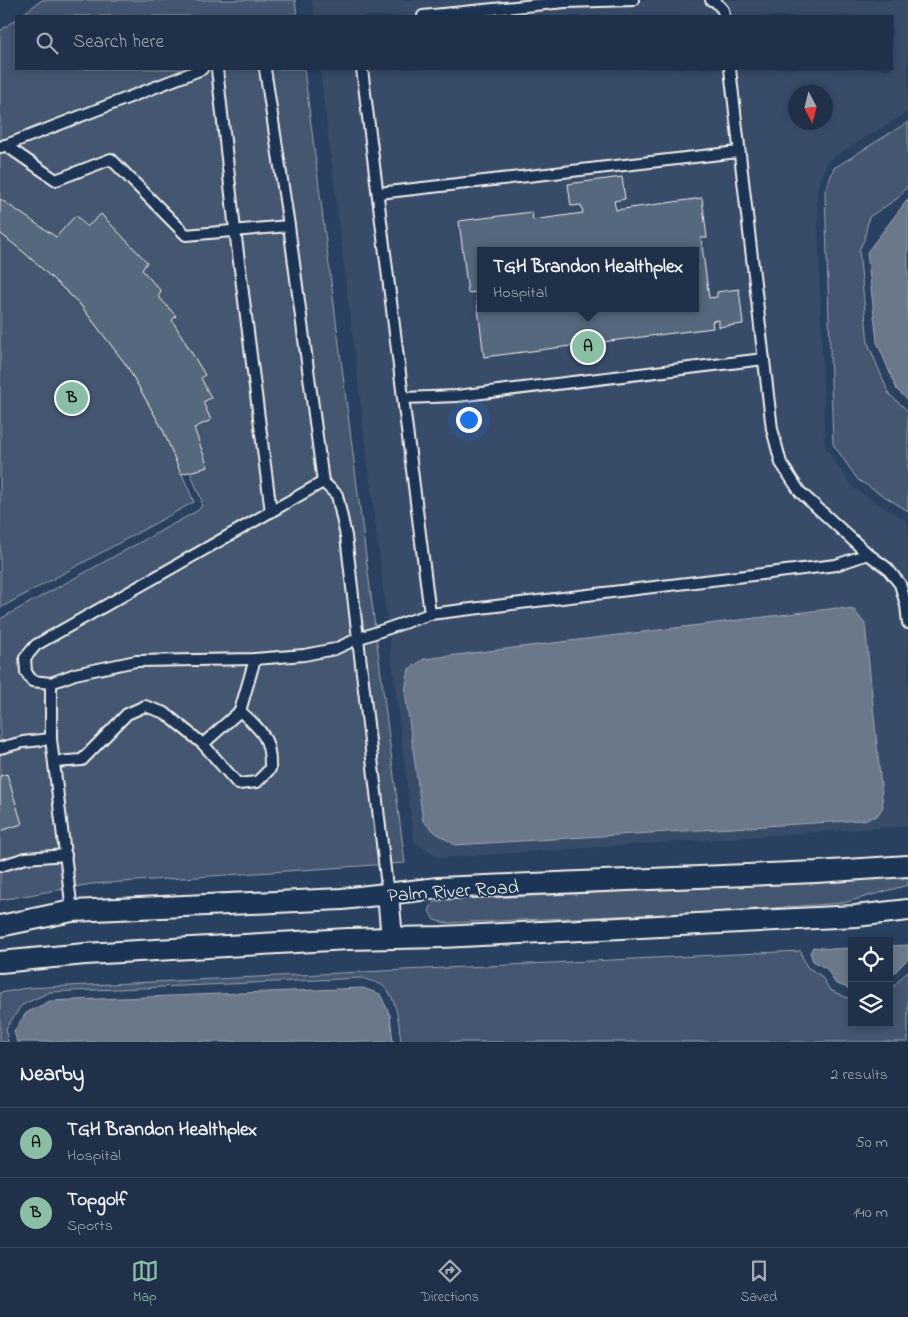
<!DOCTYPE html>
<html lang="en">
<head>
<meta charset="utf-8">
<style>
	:root { --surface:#203048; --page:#2d3c52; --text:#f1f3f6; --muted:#a2a9b4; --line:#3d4b60; --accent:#8abfa5 }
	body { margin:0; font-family:"Indie Flower",sans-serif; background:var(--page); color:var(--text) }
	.controls { position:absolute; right:15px; bottom:15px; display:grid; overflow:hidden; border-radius:0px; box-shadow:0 2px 8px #0003 }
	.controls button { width:45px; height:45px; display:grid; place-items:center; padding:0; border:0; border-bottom:1px solid var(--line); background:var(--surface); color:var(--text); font:25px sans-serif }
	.compass { position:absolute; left:788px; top:85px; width:45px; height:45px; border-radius:50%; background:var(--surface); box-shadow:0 2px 8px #0003; rotate:173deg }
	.you { position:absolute; left:468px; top:419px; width:18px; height:18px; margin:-12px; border:4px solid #fff; border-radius:50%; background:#1a73e8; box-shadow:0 0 0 8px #1a73e833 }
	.badge { display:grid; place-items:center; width:32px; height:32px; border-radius:50%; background:var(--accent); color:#111; font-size:16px; font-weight:700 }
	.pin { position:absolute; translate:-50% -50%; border:2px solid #fff; box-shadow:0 1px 5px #0006 }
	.popup { position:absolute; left:477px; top:247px; width:222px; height:65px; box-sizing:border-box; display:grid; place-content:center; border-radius:0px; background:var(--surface); filter:drop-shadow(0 1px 4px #0005); font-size:16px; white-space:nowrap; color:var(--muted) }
	.popup b { font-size:19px; color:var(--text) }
	.popup::after { content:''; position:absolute; left:50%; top:100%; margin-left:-10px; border:10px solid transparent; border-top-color:var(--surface) }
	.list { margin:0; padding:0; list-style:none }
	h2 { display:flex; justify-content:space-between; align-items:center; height:65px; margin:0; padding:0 20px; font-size:21px }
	h2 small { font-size:16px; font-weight:400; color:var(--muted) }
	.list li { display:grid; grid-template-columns:32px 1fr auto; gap:15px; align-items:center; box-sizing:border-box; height:70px; padding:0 20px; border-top:1px solid var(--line) }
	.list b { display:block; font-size:19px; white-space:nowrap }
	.list p { margin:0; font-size:16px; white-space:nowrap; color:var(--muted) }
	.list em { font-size:16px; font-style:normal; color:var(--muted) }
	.icon { flex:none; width:28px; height:28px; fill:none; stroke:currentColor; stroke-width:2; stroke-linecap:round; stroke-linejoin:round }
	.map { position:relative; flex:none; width:908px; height:1042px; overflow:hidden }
	.search { position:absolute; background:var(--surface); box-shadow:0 2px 8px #0003; left:15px; right:15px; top:15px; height:55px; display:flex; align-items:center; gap:12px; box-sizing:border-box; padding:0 18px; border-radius:0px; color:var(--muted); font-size:19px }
	.sheet { height:205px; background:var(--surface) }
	nav { display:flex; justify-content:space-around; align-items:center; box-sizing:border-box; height:70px; border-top:1px solid var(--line); background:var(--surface); font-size:14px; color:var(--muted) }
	nav a { display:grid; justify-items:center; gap:2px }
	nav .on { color:var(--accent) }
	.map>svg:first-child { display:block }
	.built { fill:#374c69; fill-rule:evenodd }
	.green { fill:#445771; stroke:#9ca4ac }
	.water { fill:#6a788a; stroke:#a1a8b0 }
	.building { fill:#56677d; stroke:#f4f1e8; fill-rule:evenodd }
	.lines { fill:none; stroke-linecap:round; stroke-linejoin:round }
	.lane-casing { stroke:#f4f1e8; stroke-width:14 }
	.street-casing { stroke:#f4f1e8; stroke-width:24 }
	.lane { stroke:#1d3557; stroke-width:10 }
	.street { stroke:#1d3557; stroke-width:20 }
	.labels { text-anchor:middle; stroke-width:4; stroke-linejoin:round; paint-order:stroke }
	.street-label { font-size:20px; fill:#f4f1e8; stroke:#1d3557 }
</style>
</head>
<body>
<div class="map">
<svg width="908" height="1042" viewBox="0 0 908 1042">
	<rect width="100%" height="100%" fill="#2a4060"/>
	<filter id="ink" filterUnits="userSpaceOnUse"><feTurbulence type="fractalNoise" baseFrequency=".02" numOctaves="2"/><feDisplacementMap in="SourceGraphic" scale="10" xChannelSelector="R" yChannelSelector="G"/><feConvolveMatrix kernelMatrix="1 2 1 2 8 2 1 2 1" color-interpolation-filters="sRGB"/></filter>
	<g filter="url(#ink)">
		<path class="built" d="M 312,0 L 908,0 L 908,112 L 827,161 L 817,190 L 825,447 L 853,488 L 908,522 L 908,826 L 439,858 L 414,842 L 320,69 L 892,69 L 892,16 L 314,16 ZM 796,92 L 826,92 L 826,122 L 796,122 ZM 480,251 L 696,251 L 696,308 L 480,308 Z"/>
		<g class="green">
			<polygon points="42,0 295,0 297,16 20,16"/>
			<polygon points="16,19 16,69 304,69 405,863 92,884 0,900 0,619 197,511 201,507 202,501 170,425 86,297 0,222 0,31"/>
			<polygon points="908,122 908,185 898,198 869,217 864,240 859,250 868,343 889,394 908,411 908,511 858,480 833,444 825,192 834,168"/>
			<polygon points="0,233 27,255 79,303 127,366 163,430 194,502 0,608"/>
			<polygon points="908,876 908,885 843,903 713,912 446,923 434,920 429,911 433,903 444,900 812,883"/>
			<path d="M 801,951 L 802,956 L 807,967 L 821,976 L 830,990 L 852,1000 L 852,1023 L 889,1023 L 889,991 L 908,971 L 908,1042 L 401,1042 C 399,1026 397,997 384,987 C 379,982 369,981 362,978 L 50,992 L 22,1005 L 6,1028 L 8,1042 L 0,1042 L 0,993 L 27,988 Z"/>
		</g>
		<g class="water">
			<polygon points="908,199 908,400 897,390 877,342 867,252"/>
			<polygon points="837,608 854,610 865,624 883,807 877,816 863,820 455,845 435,832 423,821 405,691 409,669 424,659"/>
			<polygon points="908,945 908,959 889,978 889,946"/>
			<polygon points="813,947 832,949 852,948 852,990 835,983 827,969 813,961 810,953"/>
			<polygon points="363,988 380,994 390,1015 393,1042 17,1042 14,1031 26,1013 50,1001"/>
		</g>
		<g class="building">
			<path d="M 622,177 L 625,199 L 614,201 L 616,210 L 702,198 L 707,238 L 701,238 L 709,298 L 717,297 L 717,292 L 739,289 L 743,324 L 719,327 L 719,320 L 712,321 L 713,328 L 484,357 L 476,292 L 468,293 L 459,221 L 532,212 L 533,220 L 583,213 L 581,205 L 571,206 L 568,184 ZM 480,251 L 696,251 L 696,308 L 480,308 Z"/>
			<polygon points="0,199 56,237 76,215 87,227 101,214 147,262 142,270 161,291 158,296 176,316 172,320 205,375 201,378 211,398 203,402 211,420 194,428 208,467 181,474 163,430 127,366 79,303 27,255 0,233"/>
			<polygon points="7,774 22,824 0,831 0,776"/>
		</g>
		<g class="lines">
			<defs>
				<g id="lane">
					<polyline points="711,0 715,1 723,10 724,16"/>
					<polyline points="423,16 565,2 633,0"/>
					<polyline points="217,69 235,230 271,512"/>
					<polyline points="265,69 289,226 323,482 337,495 346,536 388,895"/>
					<polyline points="362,69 430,614"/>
					<polyline points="730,69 772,429 781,463 800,492 868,554 887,568 900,584 906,605 908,623"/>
					<polyline points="5,145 56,180 111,159 186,235 289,226"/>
					<polyline points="1,147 202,69"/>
					<polyline points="379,193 738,152"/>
					<polyline points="404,398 457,396 764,359"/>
					<polyline points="323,482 36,645 25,658 26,672 32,681 51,683 75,674 136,661 255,659 304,655 335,649 357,639 430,614 836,565 868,554"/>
					<polyline points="51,683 51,739 72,911"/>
					<path d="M 203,744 L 238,784 L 257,782 L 270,769 C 271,738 262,731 240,711"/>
					<polyline points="0,748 23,742 51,739"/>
					<polyline points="54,762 82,760 127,714 145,706 165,713 203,744 240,711 255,659"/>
					<polyline points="0,866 26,858 66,855"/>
				</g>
				<g id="street">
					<polyline points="388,895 392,938"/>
					<polyline points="0,926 72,911 342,899 438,888 816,872 908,866"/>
					<polyline points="0,962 85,954 348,939 442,937 856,916 908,910"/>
				</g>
			</defs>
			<use href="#lane" class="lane-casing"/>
			<use href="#street" class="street-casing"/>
			<use href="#lane" class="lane"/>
			<use href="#street" class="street"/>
		</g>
	</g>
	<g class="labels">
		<g class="street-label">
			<text transform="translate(453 890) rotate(-4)" y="7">Palm River Road</text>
		</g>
	</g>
</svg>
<div class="controls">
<button><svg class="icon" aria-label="locate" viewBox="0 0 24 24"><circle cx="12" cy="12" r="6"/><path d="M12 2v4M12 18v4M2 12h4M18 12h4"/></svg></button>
<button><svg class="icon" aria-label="layers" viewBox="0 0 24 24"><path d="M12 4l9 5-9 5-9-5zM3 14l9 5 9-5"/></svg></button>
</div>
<svg class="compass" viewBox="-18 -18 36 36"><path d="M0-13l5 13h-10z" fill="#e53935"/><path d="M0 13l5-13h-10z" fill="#a2a9b4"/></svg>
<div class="you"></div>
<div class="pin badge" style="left:588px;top:347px">A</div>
<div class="popup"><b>TGH Brandon Healthplex</b>Hospital</div>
<div class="pin badge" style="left:72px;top:398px">B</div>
<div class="search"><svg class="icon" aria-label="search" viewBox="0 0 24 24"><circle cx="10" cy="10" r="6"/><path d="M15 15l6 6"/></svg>Search here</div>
</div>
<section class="sheet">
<h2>Nearby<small>2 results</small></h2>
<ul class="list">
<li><span class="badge">A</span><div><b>TGH Brandon Healthplex</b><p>Hospital</p></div><em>50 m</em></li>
<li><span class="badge">B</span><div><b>Topgolf</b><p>Sports</p></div><em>140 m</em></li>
</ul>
</section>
<nav>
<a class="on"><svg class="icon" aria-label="map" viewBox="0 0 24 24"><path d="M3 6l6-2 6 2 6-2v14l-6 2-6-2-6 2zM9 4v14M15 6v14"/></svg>Map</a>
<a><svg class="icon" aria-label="directions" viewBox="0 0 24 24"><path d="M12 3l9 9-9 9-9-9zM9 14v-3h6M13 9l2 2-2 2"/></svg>Directions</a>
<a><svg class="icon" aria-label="saved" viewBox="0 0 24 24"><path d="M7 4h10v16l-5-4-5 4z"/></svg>Saved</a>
</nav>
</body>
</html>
